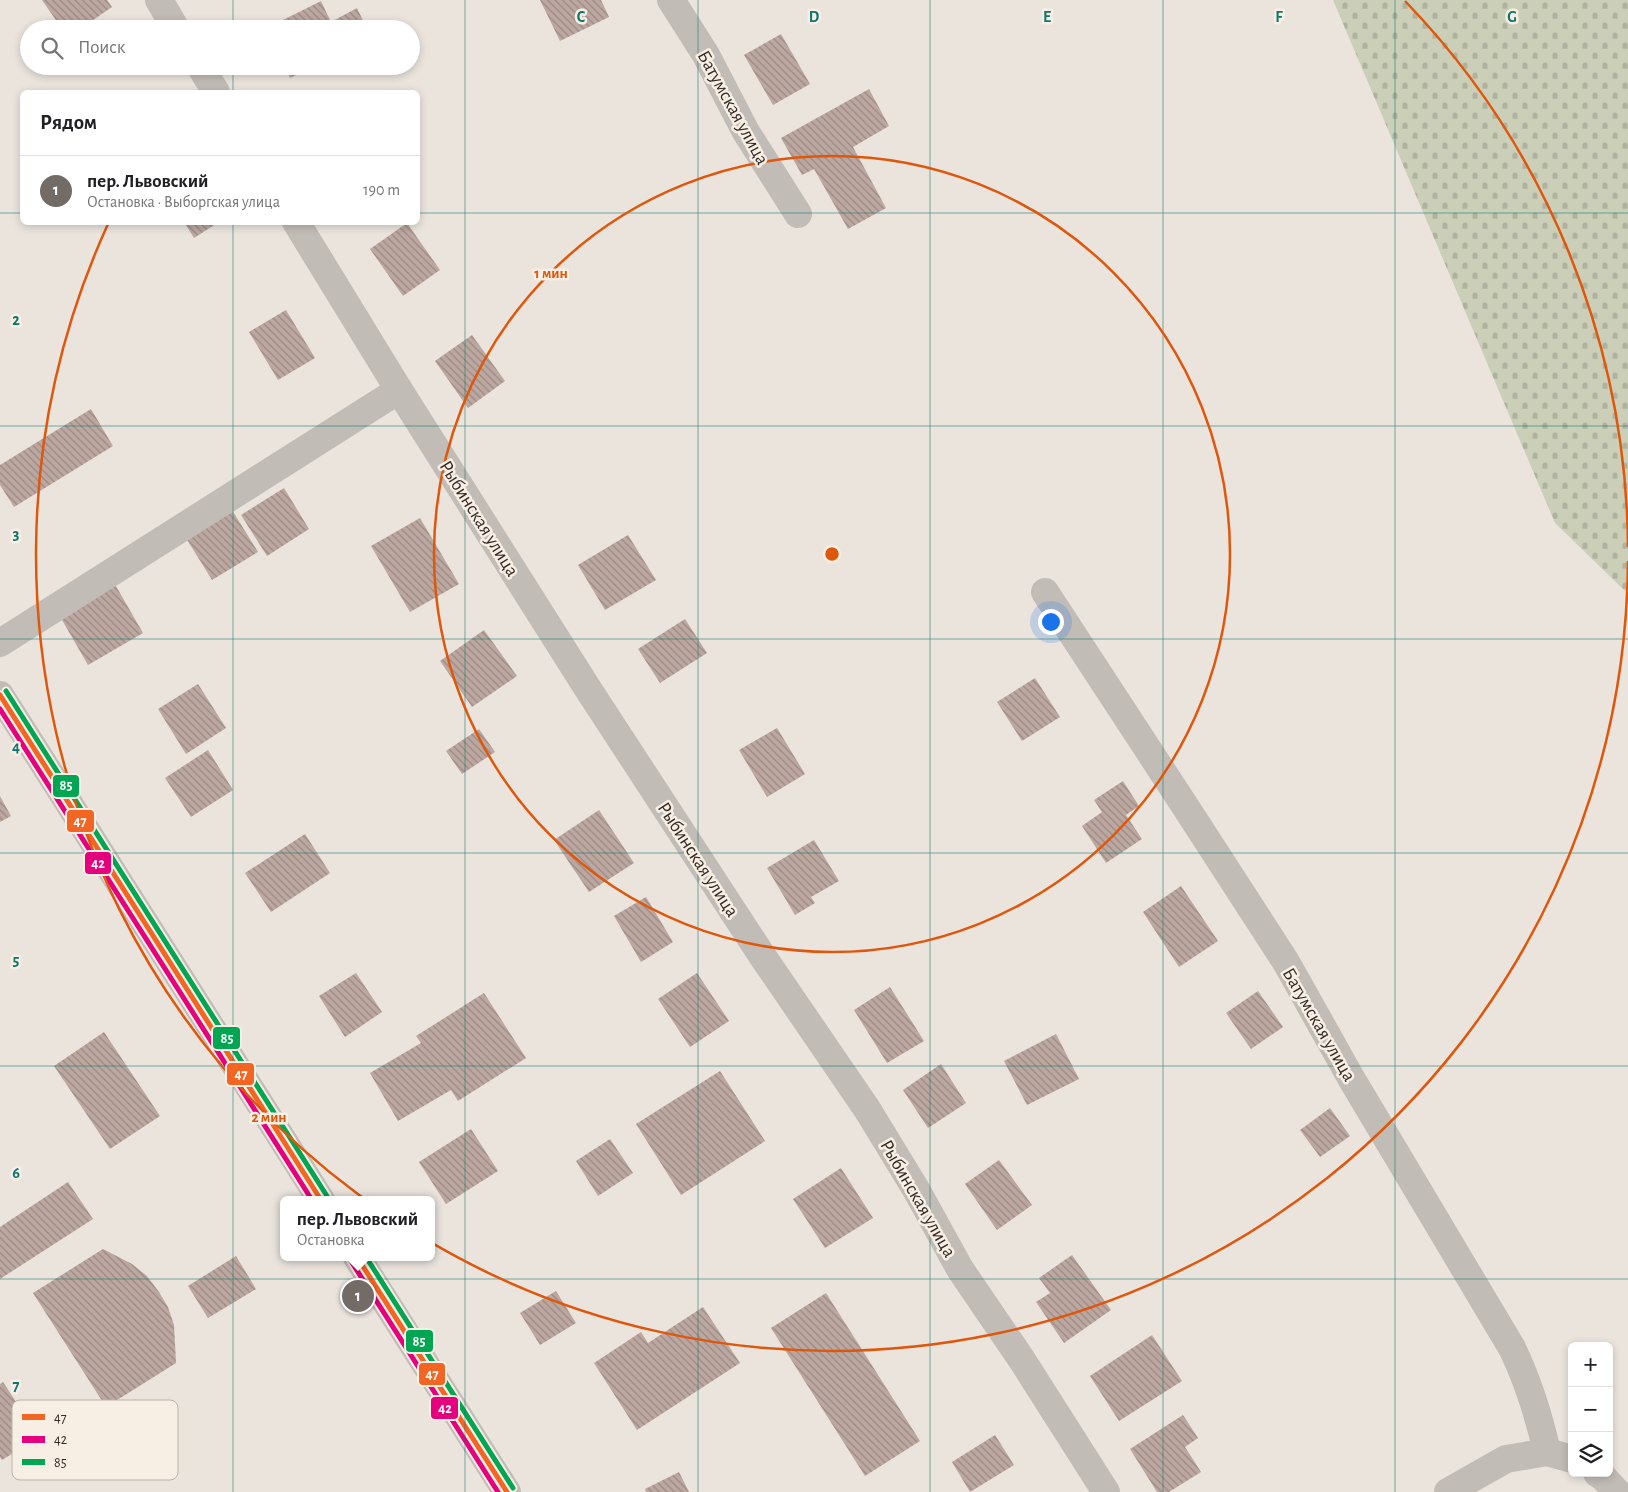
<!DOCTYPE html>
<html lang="ru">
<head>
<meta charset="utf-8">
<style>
	:root { --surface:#fff; --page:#f2f2f2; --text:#202124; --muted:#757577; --line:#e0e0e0; --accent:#736b66 }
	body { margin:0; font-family:"Alegreya Sans",sans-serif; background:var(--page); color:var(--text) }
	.controls { position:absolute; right:15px; bottom:15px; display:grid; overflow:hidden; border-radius:8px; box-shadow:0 2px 8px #0003 }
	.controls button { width:45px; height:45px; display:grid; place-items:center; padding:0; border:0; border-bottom:1px solid var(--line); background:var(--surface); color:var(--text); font:25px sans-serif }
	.you { position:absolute; left:1050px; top:621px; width:18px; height:18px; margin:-12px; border:4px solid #fff; border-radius:50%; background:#1a73e8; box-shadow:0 0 0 8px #1a73e833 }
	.badge { display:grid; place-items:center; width:32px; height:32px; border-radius:50%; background:var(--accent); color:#fff; font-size:16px; font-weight:700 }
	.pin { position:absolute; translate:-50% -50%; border:2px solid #fff; box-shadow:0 1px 5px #0006 }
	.popup { position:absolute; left:280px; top:1196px; width:155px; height:65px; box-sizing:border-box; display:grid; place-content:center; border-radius:8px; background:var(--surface); filter:drop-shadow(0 1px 4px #0005); font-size:16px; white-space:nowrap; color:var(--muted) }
	.popup b { font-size:19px; color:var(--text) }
	.popup::after { content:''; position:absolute; left:50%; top:100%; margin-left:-10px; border:10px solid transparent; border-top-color:var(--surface) }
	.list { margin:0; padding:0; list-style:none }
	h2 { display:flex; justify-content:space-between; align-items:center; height:65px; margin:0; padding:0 20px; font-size:21px }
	h2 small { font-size:16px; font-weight:400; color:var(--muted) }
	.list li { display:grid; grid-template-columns:32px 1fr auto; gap:15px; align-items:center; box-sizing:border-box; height:70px; padding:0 20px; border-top:1px solid var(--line) }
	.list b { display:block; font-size:19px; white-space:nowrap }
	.list p { margin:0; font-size:16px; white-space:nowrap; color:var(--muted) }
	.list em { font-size:16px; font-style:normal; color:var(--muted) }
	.icon { flex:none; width:28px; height:28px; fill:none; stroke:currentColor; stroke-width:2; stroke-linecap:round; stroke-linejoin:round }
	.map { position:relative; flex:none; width:1628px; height:1492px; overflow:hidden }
	.search { position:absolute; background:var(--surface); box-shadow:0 2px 8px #0003; left:20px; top:20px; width:400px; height:55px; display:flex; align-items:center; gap:12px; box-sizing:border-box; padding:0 18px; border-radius:28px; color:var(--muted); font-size:19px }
	.panel { position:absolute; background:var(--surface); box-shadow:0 2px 8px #0003; left:20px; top:90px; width:400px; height:135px; border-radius:8px }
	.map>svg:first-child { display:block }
	.cemetery { fill:url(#cemetery-stones) }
	.building { fill:url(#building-back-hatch) }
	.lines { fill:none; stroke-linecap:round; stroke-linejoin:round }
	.minor { stroke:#c2bcb7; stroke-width:28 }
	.bus-1-casing { stroke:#f7eee4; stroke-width:9 }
	.bus-2-casing { stroke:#f7eee4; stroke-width:9 }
	.bus-3-casing { stroke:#f7eee4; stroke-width:9 }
	.bus-1 { stroke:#f26522; stroke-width:5 }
	.bus-2 { stroke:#e5007d; stroke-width:5 }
	.bus-3 { stroke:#00a651; stroke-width:5 }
	.grid { fill:none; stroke:#0f766e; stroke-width:1; stroke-opacity:0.55 }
	.ring { fill:none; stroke:#df570d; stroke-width:2.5 }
	.labels { text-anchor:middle; stroke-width:5; stroke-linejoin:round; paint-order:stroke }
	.street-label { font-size:19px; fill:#332a26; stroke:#f7eee4 }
	.key { fill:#f7eee4; stroke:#bcb3ab; stroke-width:1 }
	.key-label { font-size:14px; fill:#332a26 }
	.grid-label { font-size:16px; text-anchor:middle; font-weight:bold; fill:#0f766e; stroke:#f7eee4; stroke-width:5; stroke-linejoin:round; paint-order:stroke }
	.centre { fill:#df570d; stroke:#f7eee4; stroke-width:2.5 }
	.ring-label { font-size:15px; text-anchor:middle; font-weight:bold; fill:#df570d; stroke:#f7eee4; stroke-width:5; stroke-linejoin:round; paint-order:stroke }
	.line-badge { stroke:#f7eee4; stroke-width:2 }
	.badge-label { font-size:14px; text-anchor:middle; font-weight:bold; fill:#fff }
</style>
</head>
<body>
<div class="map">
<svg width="1628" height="1492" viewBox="0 0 1628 1492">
	<defs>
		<pattern id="cemetery-stones" width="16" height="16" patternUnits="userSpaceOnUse" patternTransform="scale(1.25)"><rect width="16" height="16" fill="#cbcfb8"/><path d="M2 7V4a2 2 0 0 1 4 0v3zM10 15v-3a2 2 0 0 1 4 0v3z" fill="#afb29e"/></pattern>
		<pattern id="building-back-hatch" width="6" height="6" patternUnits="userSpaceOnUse" patternTransform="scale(1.25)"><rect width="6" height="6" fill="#bca8a0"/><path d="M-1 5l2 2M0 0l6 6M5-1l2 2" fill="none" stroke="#998982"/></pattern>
	</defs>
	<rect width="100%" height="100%" fill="#eae4dd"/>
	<polygon class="cemetery" points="1333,0 1628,0 1628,594 1555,523"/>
	<g class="building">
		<polygon points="42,0 107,0 112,7 80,29 62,29"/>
		<polygon points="540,0 601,0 609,17 560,41"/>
		<polygon points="321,1 331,22 357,8 367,29 265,29"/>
		<polygon points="781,34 810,84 773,105 744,55"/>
		<polygon points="285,66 314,66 290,78"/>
		<polygon points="869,89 889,126 853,147 886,208 848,229 814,169 802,175 781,138"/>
		<polygon points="184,222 219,222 194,238"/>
		<polygon points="407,223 440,270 403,296 370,249"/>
		<polygon points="286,310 315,358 278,380 249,332"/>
		<polygon points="472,335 505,381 468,408 435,361"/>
		<polygon points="91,409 113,446 14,507 0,485 0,465"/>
		<polygon points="284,488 309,529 267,556 241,515"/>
		<polygon points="232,510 258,552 212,580 186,538"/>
		<polygon points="420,518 459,584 410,612 371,546"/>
		<polygon points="628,535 656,580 605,610 578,565"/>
		<polygon points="113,581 143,633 88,665 58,613"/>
		<polygon points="685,619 707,653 660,683 638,649"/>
		<polygon points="484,630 517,676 472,707 440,661"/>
		<polygon points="1035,678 1060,717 1022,741 997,702"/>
		<polygon points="198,684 226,728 186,754 158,709"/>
		<polygon points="777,728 805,774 767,797 739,750"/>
		<polygon points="479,729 495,752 462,774 446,751"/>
		<polygon points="208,750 233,790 191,817 165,778"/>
		<polygon points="1123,781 1139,806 1126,815 1142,839 1106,863 1082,826 1102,812 1094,800"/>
		<polygon points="0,796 11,816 0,822"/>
		<polygon points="599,810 634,863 589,892 554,840"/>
		<polygon points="305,834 330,873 271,912 245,873"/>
		<polygon points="814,840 839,881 811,897 815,903 795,915 767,868"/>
		<polygon points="1181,886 1218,941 1179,967 1143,912"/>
		<polygon points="646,897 673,942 641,962 614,916"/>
		<polygon points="356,973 382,1012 345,1037 319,996"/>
		<polygon points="697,973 729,1021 690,1047 658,999"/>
		<polygon points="890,987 924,1041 887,1063 854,1010"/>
		<polygon points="1258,991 1283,1027 1251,1049 1226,1013"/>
		<polygon points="484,993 526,1058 458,1101 451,1090 398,1121 370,1073 421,1043 416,1036"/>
		<polygon points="104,1032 160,1116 110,1149 54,1066"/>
		<polygon points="1056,1034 1079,1079 1027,1105 1004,1061"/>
		<polygon points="941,1064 966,1103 928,1128 903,1090"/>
		<polygon points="720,1071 765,1141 681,1195 636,1124"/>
		<polygon points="1330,1108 1350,1136 1320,1157 1300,1130"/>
		<polygon points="471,1129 498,1171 446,1204 419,1162"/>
		<polygon points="610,1139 633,1173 598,1196 576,1161"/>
		<polygon points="999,1160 1032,1205 997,1230 965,1184"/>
		<polygon points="841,1168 873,1218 825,1248 793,1199"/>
		<polygon points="68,1182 93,1219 0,1279 0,1227"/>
		<polygon points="103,1249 132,1264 147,1276 159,1292 168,1307 174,1325 176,1363 106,1407 33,1293"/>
		<polygon points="1072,1255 1111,1310 1064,1343 1036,1302 1050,1293 1039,1278"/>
		<polygon points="236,1256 256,1289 208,1318 188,1286"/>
		<polygon points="556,1291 576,1323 540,1345 520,1313"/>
		<polygon points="826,1293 920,1441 865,1476 771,1328"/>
		<polygon points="703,1307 740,1363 637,1430 594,1363 641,1332 648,1343"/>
		<polygon points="1152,1335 1182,1381 1119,1421 1090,1376"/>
		<polygon points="3,1382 39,1437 2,1460 0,1457 0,1384"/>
		<polygon points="1183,1415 1198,1438 1185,1447 1201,1472 1169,1492 1157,1492 1130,1449"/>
		<polygon points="995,1435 1014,1465 970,1492 952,1462"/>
		<polygon points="679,1472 689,1492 646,1492 645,1489"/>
	</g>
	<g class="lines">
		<g class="minor">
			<polyline points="159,0 176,29"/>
			<polyline points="671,0 706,55 746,132 798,214"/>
			<polyline points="200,66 216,92"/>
			<polyline points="296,222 399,390 588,689 763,957 867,1109 917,1191 960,1269 1022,1360 1106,1492"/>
			<path d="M 1045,592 L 1185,806 L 1286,962 L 1351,1078 L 1512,1348 C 1528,1381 1539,1416 1547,1452 L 1572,1459"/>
			<polyline points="0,643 399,390"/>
			<polyline points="0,695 321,1200"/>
			<polyline points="357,1257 507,1492"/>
			<polyline points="1597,1473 1603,1477 1617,1492"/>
			<polyline points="1448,1492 1506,1459 1547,1452"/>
		</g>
		<defs>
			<g id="bus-1">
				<polyline points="0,695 321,1200"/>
				<polyline points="357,1257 507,1492"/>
			</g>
			<g id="bus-2">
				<polyline points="0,709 312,1200"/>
				<polyline points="351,1261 498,1492"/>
			</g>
			<g id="bus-3">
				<polyline points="6,691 327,1196"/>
				<polyline points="366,1257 513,1488"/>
			</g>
		</defs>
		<use href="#bus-1" class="bus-1-casing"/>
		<use href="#bus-2" class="bus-2-casing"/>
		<use href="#bus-3" class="bus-3-casing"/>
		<use href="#bus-1" class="bus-1"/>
		<use href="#bus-2" class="bus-2"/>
		<use href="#bus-3" class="bus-3"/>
	</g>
	<path class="grid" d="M 233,0 L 233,29M 465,0 L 465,1492M 698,0 L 698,1492M 930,0 L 930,1492M 1163,0 L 1163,1492M 1395,0 L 1395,1492M 233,66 L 233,92M 0,213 L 22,213M 418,213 L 1628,213M 233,222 L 233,1492M 0,426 L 1628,426M 0,639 L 1628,639M 0,853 L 1628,853M 0,1066 L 1628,1066M 0,1279 L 1628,1279"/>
	<g class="ring">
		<circle cx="832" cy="554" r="398"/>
		<path d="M1628 561A796 796 0 1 1 108 224M1405 1A796 796 0 0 1 1628 547"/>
	</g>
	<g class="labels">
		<g class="street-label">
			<text transform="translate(734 107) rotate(61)" y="7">Батумская улица</text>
			<text transform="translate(480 518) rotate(58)" y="7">Рыбинская улица</text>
			<text transform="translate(699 859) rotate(57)" y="7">Рыбинская улица</text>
			<text transform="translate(1320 1024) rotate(60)" y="7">Батумская улица</text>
			<text transform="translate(919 1198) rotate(60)" y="7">Рыбинская улица</text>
		</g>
	</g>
	<rect x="12" y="1400" width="166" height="80" rx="8" class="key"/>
	<rect x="22" y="1414" width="23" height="6" fill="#f26522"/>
	<rect x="22" y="1436" width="23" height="7" fill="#e5007d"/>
	<rect x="22" y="1459" width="23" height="6" fill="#00a651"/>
	<g class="key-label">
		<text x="54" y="1422">47</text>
		<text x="54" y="1444">42</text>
		<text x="54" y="1467">85</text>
	</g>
	<g class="grid-label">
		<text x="581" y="22">C</text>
		<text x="814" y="22">D</text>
		<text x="1047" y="22">E</text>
		<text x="1279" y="22">F</text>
		<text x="1512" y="22">G</text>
		<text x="16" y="325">2</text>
		<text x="16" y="539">3</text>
		<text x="16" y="752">4</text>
		<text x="16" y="965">5</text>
		<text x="16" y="1178">6</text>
		<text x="16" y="1391">7</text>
	</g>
	<circle cx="832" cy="554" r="8" class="centre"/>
	<g class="ring-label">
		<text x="551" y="278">1 мин</text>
		<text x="269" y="1122">2 мин</text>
	</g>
	<g class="line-badge">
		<rect x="52" y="774" width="28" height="24" rx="5" fill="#00a651"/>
		<rect x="66" y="809" width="29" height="24" rx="5" fill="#f26522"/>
		<rect x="84" y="851" width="28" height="24" rx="5" fill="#e5007d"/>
		<rect x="212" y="1026" width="29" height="24" rx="5" fill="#00a651"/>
		<rect x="226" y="1062" width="29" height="24" rx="5" fill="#f26522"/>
		<rect x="405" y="1329" width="29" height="24" rx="5" fill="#00a651"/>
		<rect x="418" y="1362" width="28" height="24" rx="5" fill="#f26522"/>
		<rect x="430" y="1396" width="29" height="24" rx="5" fill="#e5007d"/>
	</g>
	<g class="badge-label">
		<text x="66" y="790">85</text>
		<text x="80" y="826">47</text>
		<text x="98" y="868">42</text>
		<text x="227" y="1043">85</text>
		<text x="241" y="1079">47</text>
		<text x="419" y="1346">85</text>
		<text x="432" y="1379">47</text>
		<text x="445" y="1413">42</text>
	</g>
</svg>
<div class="controls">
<button>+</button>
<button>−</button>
<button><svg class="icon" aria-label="layers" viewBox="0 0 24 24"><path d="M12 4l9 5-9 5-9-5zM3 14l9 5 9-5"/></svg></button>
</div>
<div class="you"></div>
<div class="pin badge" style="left:358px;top:1296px">1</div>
<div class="popup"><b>пер. Львовский</b>Остановка</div>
<div class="search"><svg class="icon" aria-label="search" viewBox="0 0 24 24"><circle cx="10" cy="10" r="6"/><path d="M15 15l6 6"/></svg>Поиск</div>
<section class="panel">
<h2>Рядом<small></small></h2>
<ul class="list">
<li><span class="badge">1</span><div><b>пер. Львовский</b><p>Остановка · Выборгская улица</p></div><em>190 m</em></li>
</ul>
</section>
</div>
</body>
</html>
